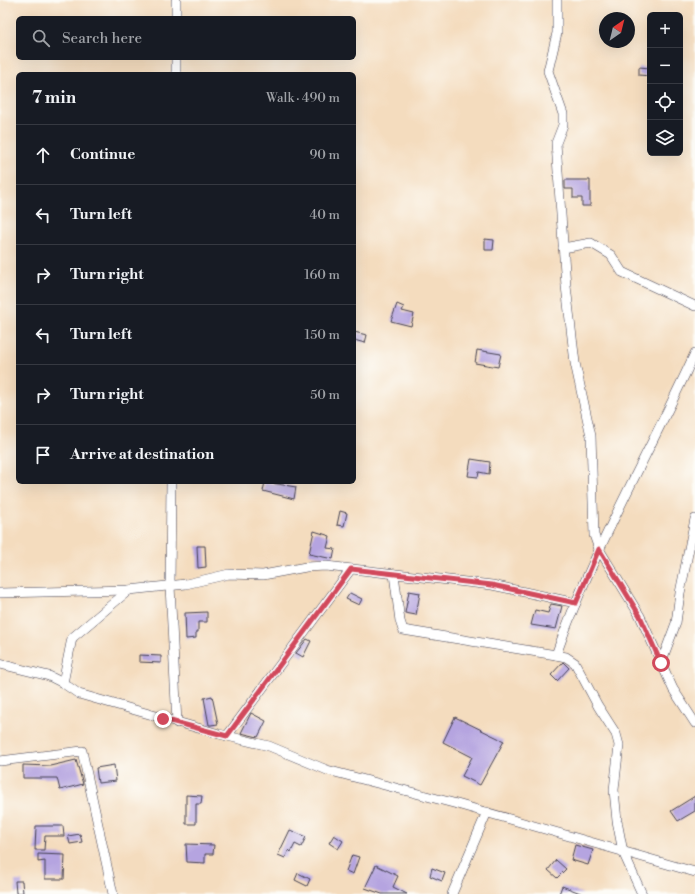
<!DOCTYPE html>
<html lang="en">
<head>
<meta charset="utf-8">
<style>
	:root { --surface:#171b24; --page:#20242c; --text:#f1f3f6; --muted:#9ea1a6; --line:#363941 }
	body { margin:0; font-family:"Libre Bodoni",serif; background:var(--page); color:var(--text) }
	.controls { position:absolute; right:12px; top:12px; display:grid; overflow:hidden; border-radius:6px; box-shadow:0 4px 16px #0002 }
	.controls button { width:36px; height:36px; display:grid; place-items:center; padding:0; border:0; border-bottom:1px solid var(--line); background:var(--surface); color:var(--text); font:20px sans-serif }
	.compass { position:absolute; left:599px; top:12px; width:36px; height:36px; border-radius:50%; background:var(--surface); box-shadow:0 4px 16px #0002; rotate:35deg }
	.stop { position:absolute; width:12px; height:12px; margin:-9px; border:3px solid #d1495b; border-radius:50%; background:#fff }
	.stop.end { background:#d1495b; border-color:#fff; box-shadow:0 1px 4px #0008 }
	.list { margin:0; padding:0; list-style:none }
	h2 { display:flex; justify-content:space-between; align-items:center; height:52px; margin:0; padding:0 16px; font-size:17px }
	h2 small { font-size:13px; font-weight:400; color:var(--muted) }
	.list li { display:grid; grid-template-columns:26px 1fr auto; gap:12px; align-items:center; box-sizing:border-box; height:60px; padding:0 16px; border-top:1px solid var(--line) }
	.list b { display:block; font-size:15px; white-space:nowrap }
	.list em { font-size:13px; font-style:normal; color:var(--muted) }
	.icon { flex:none; width:22px; height:22px; fill:none; stroke:currentColor; stroke-width:2; stroke-linecap:round; stroke-linejoin:round }
	.map { position:relative; flex:none; width:695px; height:894px; overflow:hidden }
	.search { position:absolute; background:var(--surface); box-shadow:0 4px 16px #0002; left:16px; top:16px; width:340px; height:44px; display:flex; align-items:center; gap:10px; box-sizing:border-box; padding:0 14px; border-radius:6px; color:var(--muted); font-size:15px }
	.panel { position:absolute; background:var(--surface); box-shadow:0 4px 16px #0002; left:16px; top:72px; width:340px; height:412px; border-radius:6px }
	.map>svg:first-child { display:block }
	.building { fill:#b5a4e0 }
	.lines { fill:none; stroke-linecap:round; stroke-linejoin:round }
	.minor-casing { stroke:#423e4f; stroke-width:10 }
	.minor { stroke:#fff; stroke-width:9 }
	.route { stroke:#d1495b; stroke-width:5 }
</style>
</head>
<body>
<div class="map">
<svg width="695" height="894" viewBox="0 0 695 894">
	<rect width="100%" height="100%" fill="#fdfcf7"/>
	<filter id="ink" filterUnits="userSpaceOnUse"><feTurbulence type="fractalNoise" baseFrequency=".025" numOctaves="2"/><feDisplacementMap in="SourceGraphic" scale="8" xChannelSelector="R" yChannelSelector="G"/><feConvolveMatrix kernelMatrix="1 2 1 2 8 2 1 2 1" color-interpolation-filters="sRGB"/></filter>
	<filter id="wash" filterUnits="userSpaceOnUse"><feTurbulence type="fractalNoise" baseFrequency=".012" numOctaves="4" result="noise"/><feDisplacementMap in="SourceGraphic" scale="16" xChannelSelector="R" yChannelSelector="G"/><feGaussianBlur stdDeviation="0.9" result="paint"/><feColorMatrix in="noise" values="0 0 0 0 0 0 0 0 0 0 0 0 0 0 0 0 0 1.4 0 .05"/><feComposite in="paint" operator="in"/></filter>
	<g filter="url(#wash)">
		<rect width="100%" height="100%" fill="#f4dcbe"/>
		<g id="blocks">
			<g class="building">
				<polygon points="639,67 650,68 650,76 639,75"/>
				<polygon points="565,180 590,180 590,206 582,206 582,198 573,198 573,189 565,189"/>
				<polygon points="485,239 494,240 493,250 485,250"/>
				<polygon points="397,304 404,307 402,311 414,314 411,326 391,321"/>
				<polygon points="354,332 367,335 365,343 354,340"/>
				<polygon points="477,350 501,354 498,367 475,363"/>
				<polygon points="471,459 490,462 489,474 479,472 478,477 468,476"/>
				<polygon points="265,482 296,487 294,499 263,491"/>
				<polygon points="340,511 347,513 344,526 337,525"/>
				<polygon points="314,531 330,536 327,548 335,549 333,559 309,554"/>
				<polygon points="197,546 205,546 206,567 198,568"/>
				<polygon points="409,591 420,593 416,615 405,613"/>
				<polygon points="350,593 362,599 359,605 346,599"/>
				<polygon points="551,604 562,606 556,629 531,625 535,610 548,613"/>
				<polygon points="207,612 207,622 198,622 198,632 196,632 196,638 186,639 185,613"/>
				<polygon points="307,639 311,641 303,657 296,653"/>
				<polygon points="139,655 161,656 161,663 139,662"/>
				<polygon points="563,662 569,668 557,681 551,675"/>
				<polygon points="212,696 218,724 211,725 209,725 204,698"/>
				<polygon points="251,713 266,721 258,737 241,733"/>
				<polygon points="455,717 504,741 480,785 462,776 472,757 443,742"/>
				<polygon points="76,760 83,784 60,790 57,778 23,778 23,765 50,766"/>
				<polygon points="114,765 116,781 98,783 96,768"/>
				<polygon points="186,795 202,796 201,804 196,804 196,824 186,824"/>
				<polygon points="695,796 695,811 678,821 671,811"/>
				<polygon points="36,826 63,826 64,836 45,836 44,850 35,850"/>
				<polygon points="290,830 306,837 301,847 295,844 291,852 289,850 285,858 278,855"/>
				<polygon points="80,834 82,842 70,844 68,836"/>
				<polygon points="334,835 343,841 338,849 329,843"/>
				<polygon points="186,844 214,845 213,854 205,854 205,863 187,862"/>
				<polygon points="575,845 593,850 588,865 571,860"/>
				<polygon points="38,854 65,855 64,879 45,879 45,861 38,862"/>
				<polygon points="352,855 359,857 353,874 346,871"/>
				<polygon points="556,860 566,869 557,878 548,870"/>
				<polygon points="376,865 398,876 393,887 407,894 382,894 365,888"/>
				<polygon points="432,868 445,873 442,881 430,876"/>
				<polygon points="298,873 310,879 307,886 295,880"/>
				<polygon points="15,881 22,881 23,893 16,893"/>
				<polygon points="562,886 583,894 559,894"/>
			</g>
		</g>
	</g>
	<g filter="url(#ink)">
		<use href="#blocks" fill-opacity="0" stroke="#423e4f" stroke-width="1"/>
		<g class="lines">
			<defs>
				<g id="minor">
					<polyline points="557,0 557,33 548,71 563,114 563,125 556,143 566,286 575,363 591,436 594,535 599,549 640,616 673,689 695,723"/>
					<polyline points="176,18 176,0"/>
					<polyline points="176,74 176,58"/>
					<polyline points="563,248 591,243 611,255 622,272 695,306"/>
					<polyline points="171,482 170,586 177,723"/>
					<polyline points="394,574 400,621 403,630 556,655"/>
					<polyline points="0,593 129,590 186,584 229,574 263,575 306,567 326,566 492,585 576,603"/>
					<polyline points="661,663 676,623 680,593 695,519"/>
					<polyline points="0,664 49,676 63,683 79,694 219,734 269,746 327,770 457,804 695,872"/>
					<polyline points="63,683 72,638 129,590"/>
					<polyline points="227,736 351,569"/>
					<polyline points="0,761 82,751 113,894"/>
					<polyline points="452,894 487,812"/>
					<path d="M 642,894 L 623,852 L 617,821 L 614,790 L 619,745 L 616,734 L 598,706 L 575,663 L 566,657 L 556,655 C 592,551 649,454 695,353"/>
				</g>
			</defs>
			<use href="#minor" class="minor-casing"/>
			<use href="#minor" class="minor"/>
		</g>
	</g>
	<g class="lines" filter="url(#ink)">
		<polyline class="route" points="163,719 227,736 351,569 492,585 576,603 599,549 640,616 661,663"/>
	</g>
</svg>
<div class="controls">
<button>+</button>
<button>−</button>
<button><svg class="icon" aria-label="locate" viewBox="0 0 24 24"><circle cx="12" cy="12" r="6"/><path d="M12 2v4M12 18v4M2 12h4M18 12h4"/></svg></button>
<button><svg class="icon" aria-label="layers" viewBox="0 0 24 24"><path d="M12 4l9 5-9 5-9-5zM3 14l9 5 9-5"/></svg></button>
</div>
<svg class="compass" viewBox="-18 -18 36 36"><path d="M0-13l5 13h-10z" fill="#e53935"/><path d="M0 13l5-13h-10z" fill="#9ea1a6"/></svg>
<div class="stop" style="left:661px;top:663px"></div>
<div class="stop end" style="left:163px;top:719px"></div>
<div class="search"><svg class="icon" aria-label="search" viewBox="0 0 24 24"><circle cx="10" cy="10" r="6"/><path d="M15 15l6 6"/></svg>Search here</div>
<section class="panel">
<h2>7 min<small>Walk · 490 m</small></h2>
<ul class="list">
<li><svg class="icon" aria-label="ahead" viewBox="0 0 24 24"><path d="M12 20V5M6 11l6-6 6 6"/></svg><div><b>Continue</b></div><em>90 m</em></li>
<li><svg class="icon" aria-label="left" viewBox="0 0 24 24"><path d="M17 20v-9H6M10 6l-5 5 5 5"/></svg><div><b>Turn left</b></div><em>40 m</em></li>
<li><svg class="icon" aria-label="right" viewBox="0 0 24 24"><path d="M7 20v-9h11M14 6l5 5-5 5"/></svg><div><b>Turn right</b></div><em>160 m</em></li>
<li><svg class="icon" aria-label="left" viewBox="0 0 24 24"><path d="M17 20v-9H6M10 6l-5 5 5 5"/></svg><div><b>Turn left</b></div><em>150 m</em></li>
<li><svg class="icon" aria-label="right" viewBox="0 0 24 24"><path d="M7 20v-9h11M14 6l5 5-5 5"/></svg><div><b>Turn right</b></div><em>50 m</em></li>
<li><svg class="icon" aria-label="arrive" viewBox="0 0 24 24"><path d="M6 21V4h12l-3 4 3 4H6"/></svg><div><b>Arrive at destination</b></div></li>
</ul>
</section>
</div>
</body>
</html>
